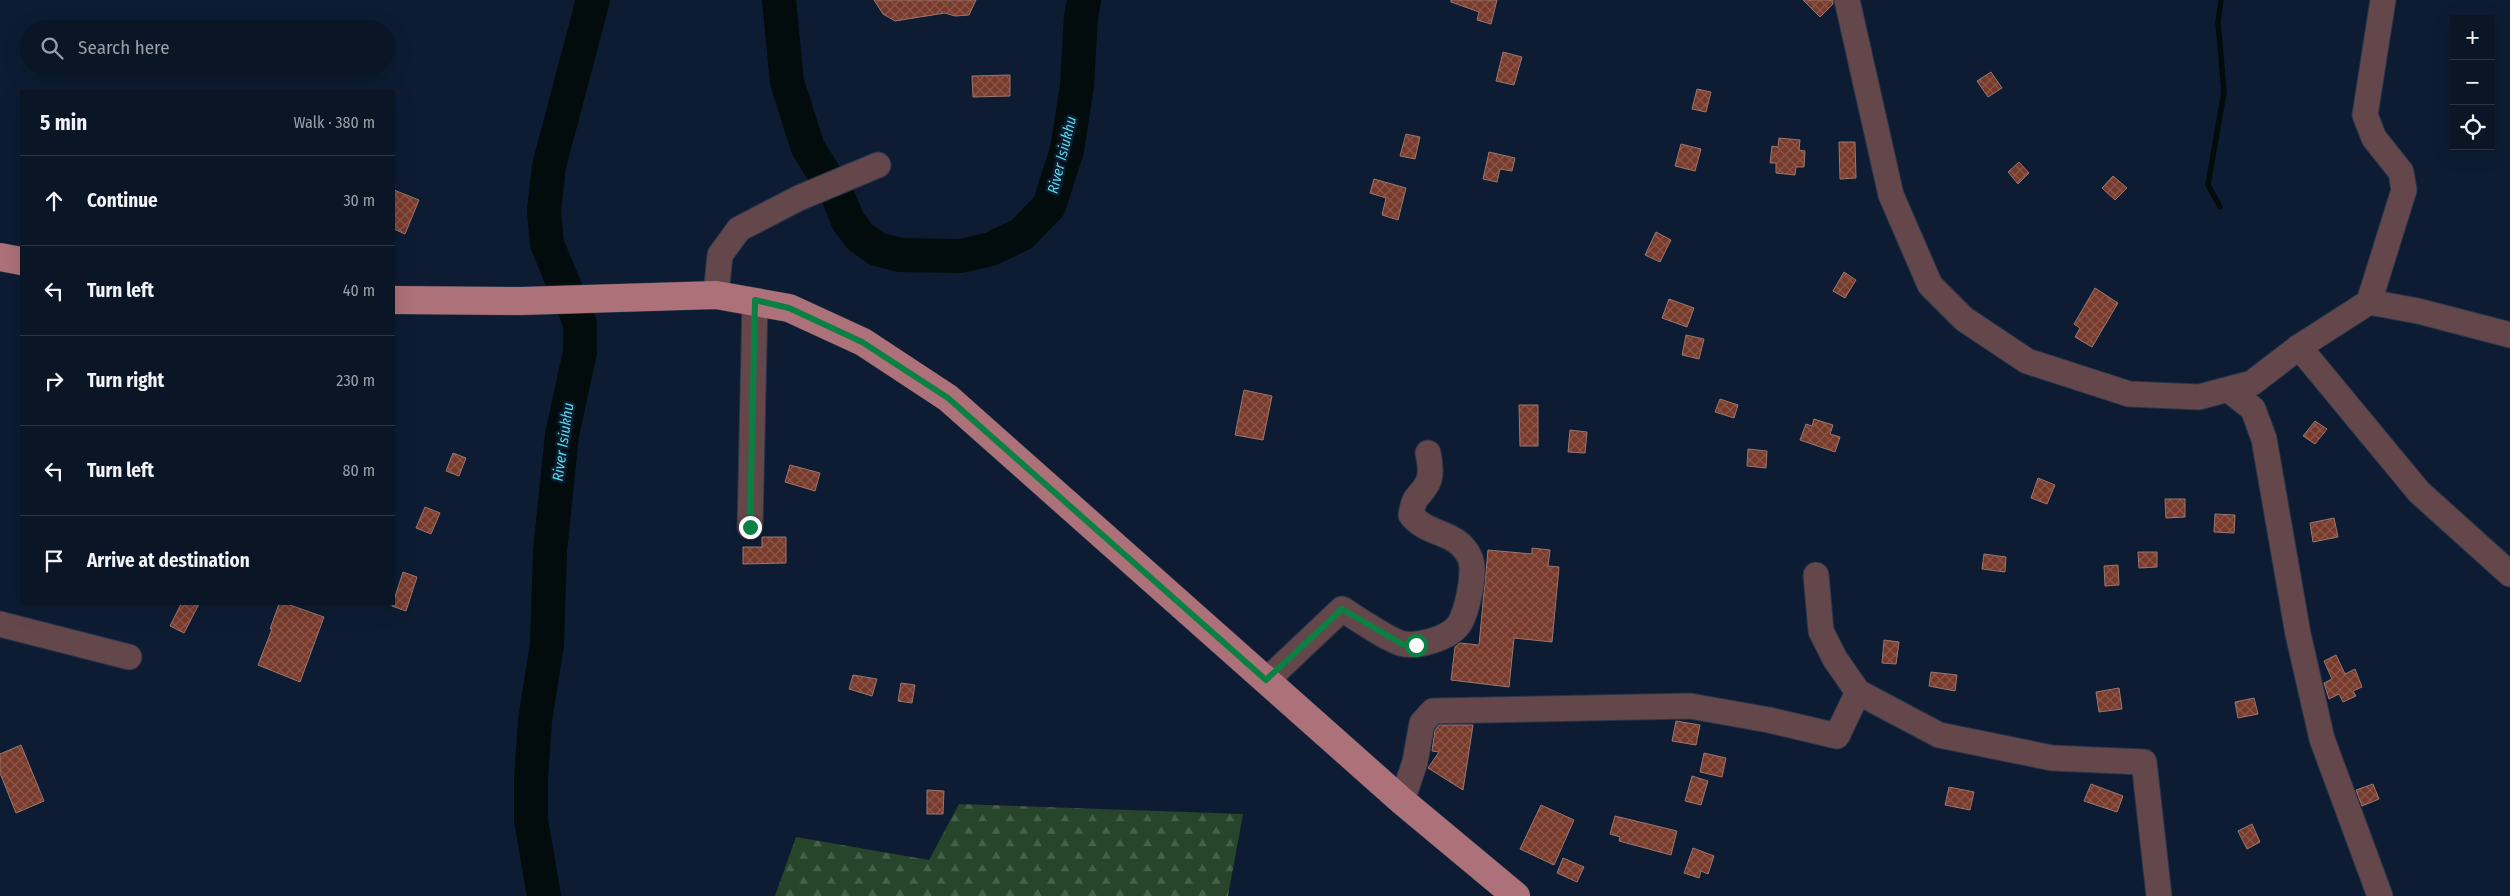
<!DOCTYPE html>
<html lang="en">
<head>
<meta charset="utf-8">
<style>
	:root { --surface:#0a1526; --page:#182232; --text:#f1f3f6; --muted:#999fa7; --line:#2a3443 }
	body { margin:0; font-family:"Fira Sans Condensed",sans-serif; background:var(--page); color:var(--text) }
	.controls { position:absolute; right:15px; top:15px; display:grid; overflow:hidden; border-radius:0px; box-shadow:0 5px 20px #0002 }
	.controls button { width:45px; height:45px; display:grid; place-items:center; padding:0; border:0; border-bottom:1px solid var(--line); background:var(--surface); color:var(--text); font:25px sans-serif }
	.stop { position:absolute; width:15px; height:15px; margin:-11px; border:4px solid #0b8043; border-radius:50%; background:#fff }
	.stop.end { background:#0b8043; border-color:#fff; box-shadow:0 1px 5px #0008 }
	.list { margin:0; padding:0; list-style:none }
	h2 { display:flex; justify-content:space-between; align-items:center; height:65px; margin:0; padding:0 20px; font-size:21px }
	h2 small { font-size:16px; font-weight:400; color:var(--muted) }
	.list li { display:grid; grid-template-columns:32px 1fr auto; gap:15px; align-items:center; box-sizing:border-box; height:90px; padding:0 20px; border-top:1px solid var(--line) }
	.list b { display:block; font-size:19px; white-space:nowrap }
	.list em { font-size:16px; font-style:normal; color:var(--muted) }
	.icon { flex:none; width:28px; height:28px; fill:none; stroke:currentColor; stroke-width:2; stroke-linecap:round; stroke-linejoin:round }
	.map { position:relative; flex:none; width:2510px; height:896px; overflow:hidden }
	.search { position:absolute; background:var(--surface); box-shadow:0 5px 20px #0002; left:20px; top:20px; width:375px; height:55px; display:flex; align-items:center; gap:12px; box-sizing:border-box; padding:0 18px; border-radius:28px; color:var(--muted); font-size:19px }
	.panel { position:absolute; background:var(--surface); box-shadow:0 5px 20px #0002; left:20px; top:90px; width:375px; height:515px; border-radius:0px }
	.map>svg:first-child { display:block }
	.forest { fill:url(#forest-firs) }
	.lines { fill:none; stroke-linecap:round; stroke-linejoin:round }
	.stream { stroke:#020c0d; stroke-width:5.5 }
	.river { stroke:#020c0d; stroke-width:34 }
	.building { fill:url(#building-cross-hatch); stroke:#9a766c }
	.minor-casing { stroke:#27364b; stroke-width:27 }
	.major-casing { stroke:#27364b; stroke-width:29 }
	.minor { stroke:#64474b; stroke-width:25 }
	.major { stroke:#ad7179; stroke-width:28 }
	.route { stroke:#0b8043; stroke-width:6 }
	.labels { text-anchor:middle; stroke-width:5; stroke-linejoin:round; paint-order:stroke }
	.water-label { font-size:15px; font-style:italic; fill:#4fdde7; stroke:#0d1c33 }
</style>
</head>
<body>
<div class="map">
<svg width="2510" height="896" viewBox="0 0 2510 896">
	<defs>
		<pattern id="forest-firs" width="22" height="20" patternUnits="userSpaceOnUse" patternTransform="scale(1.25)"><rect width="22" height="20" fill="#26452b"/><path d="M5 1l3.5 6h-7zM16 11l3.5 6h-7z" fill="#46604b"/></pattern>
		<pattern id="building-cross-hatch" width="8" height="8" patternUnits="userSpaceOnUse" patternTransform="scale(1.25)"><rect width="8" height="8" fill="#783a2b"/><path d="M0 0l8 8M0 8l8-8" fill="none" stroke="#8b574b"/></pattern>
	</defs>
	<rect width="100%" height="100%" fill="#0d1c33"/>
	<polygon class="forest" points="959,804 1243,814 1228,896 775,896 796,837 929,860"/>
	<g class="lines">
		<polyline class="stream" points="2220,207 2208,185 2224,92 2218,22 2221,0"/>
		<g class="river">
			<polyline points="779,0 787,82 808,148 837,194 848,221 860,237 877,249 900,255 961,256 991,249 1022,234 1049,206 1067,150 1077,86 1081,17 1084,0"/>
			<polyline points="544,896 531,820 531,779 535,721 547,644 550,551 562,435 580,352 580,323 547,244 544,211 549,166 593,0"/>
		</g>
	</g>
	<g class="building">
		<polygon points="874,0 976,0 969,15 955,16 945,13 895,21 883,14"/>
		<polygon points="1451,0 1497,0 1491,24 1477,20 1479,12 1451,2"/>
		<polygon points="1803,0 1833,0 1833,4 1820,17"/>
		<polygon points="1503,52 1522,57 1514,85 1496,81"/>
		<polygon points="1991,72 2002,88 1988,97 1977,81"/>
		<polygon points="1010,75 1010,96 973,97 972,76"/>
		<polygon points="1697,89 1711,92 1706,112 1692,109"/>
		<polygon points="1406,134 1420,137 1415,159 1400,156"/>
		<polygon points="1779,138 1800,140 1799,150 1805,151 1804,167 1796,167 1795,175 1776,173 1776,163 1770,163 1772,146 1778,147"/>
		<polygon points="1839,142 1855,142 1856,178 1840,179"/>
		<polygon points="1681,144 1701,149 1695,171 1675,166"/>
		<polygon points="1489,152 1515,158 1512,171 1500,169 1497,182 1483,179"/>
		<polygon points="2019,162 2029,173 2018,184 2008,172"/>
		<polygon points="2113,176 2127,188 2115,200 2102,188"/>
		<polygon points="1374,179 1406,188 1398,220 1382,215 1386,198 1370,193"/>
		<polygon points="394,190 419,200 405,234 394,229"/>
		<polygon points="1656,232 1671,240 1660,262 1645,255"/>
		<polygon points="1844,272 1856,280 1845,298 1833,291"/>
		<polygon points="2095,288 2118,303 2092,347 2075,337 2080,328 2074,324"/>
		<polygon points="1669,299 1694,308 1687,327 1662,318"/>
		<polygon points="1686,335 1704,339 1699,359 1682,355"/>
		<polygon points="1244,390 1272,396 1263,440 1235,435"/>
		<polygon points="1720,399 1738,405 1734,418 1715,412"/>
		<polygon points="1519,405 1538,405 1538,446 1520,446"/>
		<polygon points="1814,419 1833,425 1830,434 1840,437 1835,452 1800,440 1806,424 1812,426"/>
		<polygon points="2315,421 2327,429 2315,444 2303,436"/>
		<polygon points="1570,430 1587,432 1585,453 1568,452"/>
		<polygon points="1748,449 1767,451 1766,468 1747,466"/>
		<polygon points="453,453 466,458 459,476 446,471"/>
		<polygon points="790,465 820,473 815,491 785,482"/>
		<polygon points="2038,478 2055,485 2047,504 2031,498"/>
		<polygon points="2165,499 2185,499 2185,517 2166,518"/>
		<polygon points="425,507 440,513 431,534 416,528"/>
		<polygon points="2215,514 2235,515 2234,533 2214,532"/>
		<polygon points="2334,518 2338,537 2313,542 2310,523"/>
		<polygon points="762,537 786,537 786,563 743,564 743,547 762,547"/>
		<polygon points="1532,548 1550,550 1548,566 1559,567 1552,642 1514,638 1509,687 1451,680 1455,647 1460,643 1479,645 1488,550 1532,554"/>
		<polygon points="2138,552 2157,552 2157,567 2139,568"/>
		<polygon points="1984,554 2006,557 2005,572 1982,569"/>
		<polygon points="2118,565 2119,585 2105,586 2104,566"/>
		<polygon points="403,572 417,577 406,611 392,606"/>
		<polygon points="181,604 199,604 184,633 170,626"/>
		<polygon points="279,604 287,604 324,617 300,682 258,665 272,629 270,629"/>
		<polygon points="1884,640 1899,642 1896,664 1882,663"/>
		<polygon points="2336,655 2345,674 2355,669 2362,687 2353,691 2356,696 2343,702 2339,694 2329,699 2324,683 2332,679 2324,661"/>
		<polygon points="1931,672 1957,675 1955,691 1929,686"/>
		<polygon points="853,675 877,679 872,696 849,689"/>
		<polygon points="901,683 915,685 912,703 898,701"/>
		<polygon points="2119,688 2122,709 2099,712 2096,692"/>
		<polygon points="2254,698 2258,714 2238,718 2235,702"/>
		<polygon points="1676,721 1700,725 1696,745 1672,741"/>
		<polygon points="1439,725 1473,725 1463,790 1428,768 1439,752 1432,751 1435,730"/>
		<polygon points="21,745 44,801 16,813 0,773 0,754"/>
		<polygon points="1704,753 1726,758 1722,777 1700,772"/>
		<polygon points="1692,776 1708,781 1701,805 1685,801"/>
		<polygon points="2091,784 2123,796 2117,812 2084,801"/>
		<polygon points="2373,784 2379,799 2362,806 2356,790"/>
		<polygon points="1949,787 1974,792 1970,810 1945,805"/>
		<polygon points="927,790 944,791 943,814 927,814"/>
		<polygon points="1541,805 1574,820 1554,865 1520,849"/>
		<polygon points="1615,816 1677,831 1671,855 1619,841 1620,837 1610,834"/>
		<polygon points="2252,824 2260,842 2247,849 2238,831"/>
		<polygon points="1693,848 1714,856 1708,874 1701,871 1699,878 1684,873"/>
		<polygon points="1563,858 1584,867 1577,882 1557,873"/>
	</g>
	<g class="lines">
		<defs>
			<g id="minor">
				<polyline points="1847,0 1891,195 1930,285 1964,319 2027,361 2129,394 2199,397 2252,383 2299,347 2369,302 2404,190 2401,172 2374,138 2365,115 2383,0"/>
				<polyline points="716,295 720,255 739,229 799,198 878,165"/>
				<polyline points="2369,302 2418,311 2510,335"/>
				<polyline points="2299,347 2419,492 2510,574"/>
				<polyline points="2229,390 2253,409 2264,439 2298,634 2322,739 2380,896"/>
				<polyline points="750,527 755,301"/>
				<polyline points="1816,575 1821,631 1835,659 1858,692 1939,735 2052,758 2144,762 2159,896"/>
				<polyline points="0,624 129,657"/>
				<path d="M 1267,680 L 1342,609 C 1355,617 1391,642 1404,644 C 1420,646 1446,639 1457,627 C 1467,616 1476,571 1470,558 C 1458,530 1429,537 1411,515 C 1415,492 1418,500 1427,484 C 1432,476 1430,462 1428,453"/>
				<polyline points="1402,801 1415,762 1422,723 1433,711 1690,706 1769,720 1837,736 1858,692"/>
			</g>
			<g id="major">
				<polyline points="0,257 21,261"/>
				<polyline points="394,300 521,301 716,295 789,308 863,342 948,398 1402,801 1516,896"/>
			</g>
		</defs>
		<use href="#minor" class="minor-casing"/>
		<use href="#major" class="major-casing"/>
		<use href="#minor" class="minor"/>
		<use href="#major" class="major"/>
	</g>
	<g class="lines">
		<polyline class="route" points="750,527 755,300 789,308 862,342 948,398 1266,680 1342,609 1402,644 1416,645"/>
	</g>
	<g class="labels">
		<g class="water-label">
			<text transform="translate(1062 155) rotate(-76)" y="5">River Isiukhu</text>
			<text transform="translate(563 442) rotate(-82)" y="5">River Isiukhu</text>
		</g>
	</g>
</svg>
<div class="controls">
<button>+</button>
<button>−</button>
<button><svg class="icon" aria-label="locate" viewBox="0 0 24 24"><circle cx="12" cy="12" r="6"/><path d="M12 2v4M12 18v4M2 12h4M18 12h4"/></svg></button>
</div>
<div class="stop" style="left:1416px;top:645px"></div>
<div class="stop end" style="left:750px;top:527px"></div>
<div class="search"><svg class="icon" aria-label="search" viewBox="0 0 24 24"><circle cx="10" cy="10" r="6"/><path d="M15 15l6 6"/></svg>Search here</div>
<section class="panel">
<h2>5 min<small>Walk · 380 m</small></h2>
<ul class="list">
<li><svg class="icon" aria-label="ahead" viewBox="0 0 24 24"><path d="M12 20V5M6 11l6-6 6 6"/></svg><div><b>Continue</b></div><em>30 m</em></li>
<li><svg class="icon" aria-label="left" viewBox="0 0 24 24"><path d="M17 20v-9H6M10 6l-5 5 5 5"/></svg><div><b>Turn left</b></div><em>40 m</em></li>
<li><svg class="icon" aria-label="right" viewBox="0 0 24 24"><path d="M7 20v-9h11M14 6l5 5-5 5"/></svg><div><b>Turn right</b></div><em>230 m</em></li>
<li><svg class="icon" aria-label="left" viewBox="0 0 24 24"><path d="M17 20v-9H6M10 6l-5 5 5 5"/></svg><div><b>Turn left</b></div><em>80 m</em></li>
<li><svg class="icon" aria-label="arrive" viewBox="0 0 24 24"><path d="M6 21V4h12l-3 4 3 4H6"/></svg><div><b>Arrive at destination</b></div></li>
</ul>
</section>
</div>
</body>
</html>
